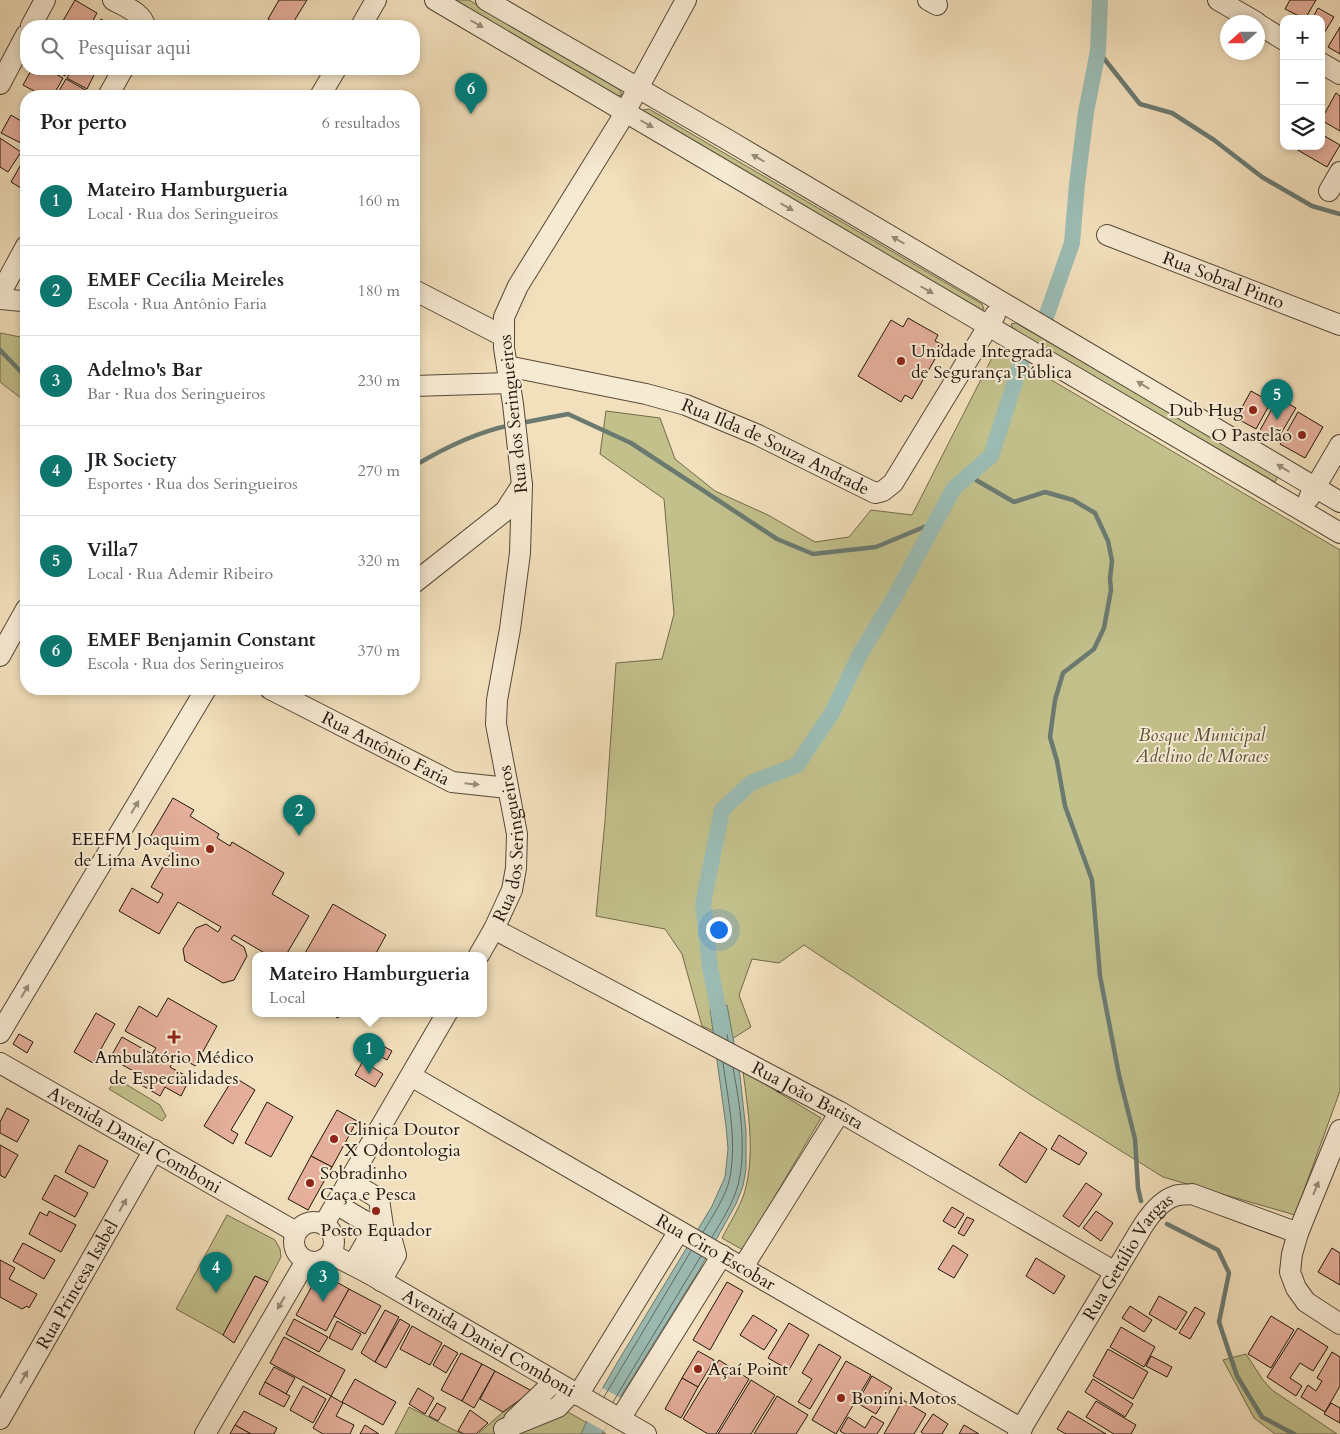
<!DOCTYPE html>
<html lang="pt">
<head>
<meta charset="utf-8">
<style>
	:root { --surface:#fff; --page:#f2f2f2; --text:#202124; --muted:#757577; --line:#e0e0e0; --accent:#0f766e }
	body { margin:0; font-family:Cardo,serif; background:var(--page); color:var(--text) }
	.controls { position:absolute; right:15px; top:15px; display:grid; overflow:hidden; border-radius:10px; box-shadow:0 2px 8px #0003 }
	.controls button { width:45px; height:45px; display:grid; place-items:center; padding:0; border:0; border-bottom:1px solid var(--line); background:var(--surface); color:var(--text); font:25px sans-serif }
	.compass { position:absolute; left:1220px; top:15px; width:45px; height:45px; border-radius:50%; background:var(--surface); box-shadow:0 2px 8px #0003; rotate:249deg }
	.you { position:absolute; left:718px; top:929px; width:18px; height:18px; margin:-12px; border:4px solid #fff; border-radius:50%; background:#1a73e8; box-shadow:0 0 0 8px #1a73e833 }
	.badge { display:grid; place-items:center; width:32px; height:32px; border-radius:50%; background:var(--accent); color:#fff; font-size:16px; font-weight:700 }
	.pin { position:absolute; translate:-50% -41px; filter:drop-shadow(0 1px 2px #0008) }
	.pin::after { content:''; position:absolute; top:26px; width:18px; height:15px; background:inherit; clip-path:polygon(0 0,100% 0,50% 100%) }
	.popup { position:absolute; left:252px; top:952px; width:235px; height:65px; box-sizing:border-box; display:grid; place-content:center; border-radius:10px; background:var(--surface); filter:drop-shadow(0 1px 4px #0005); font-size:16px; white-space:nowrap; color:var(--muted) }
	.popup b { font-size:19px; color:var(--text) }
	.popup::after { content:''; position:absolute; left:50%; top:100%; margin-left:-10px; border:10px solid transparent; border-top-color:var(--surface) }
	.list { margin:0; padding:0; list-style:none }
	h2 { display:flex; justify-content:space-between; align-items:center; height:65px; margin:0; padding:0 20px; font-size:21px }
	h2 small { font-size:16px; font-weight:400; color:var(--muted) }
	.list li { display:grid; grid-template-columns:32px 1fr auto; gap:15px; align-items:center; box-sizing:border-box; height:90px; padding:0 20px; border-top:1px solid var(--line) }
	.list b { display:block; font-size:19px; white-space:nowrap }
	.list p { margin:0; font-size:16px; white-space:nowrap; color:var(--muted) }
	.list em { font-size:16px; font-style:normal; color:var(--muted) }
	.icon { flex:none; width:28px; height:28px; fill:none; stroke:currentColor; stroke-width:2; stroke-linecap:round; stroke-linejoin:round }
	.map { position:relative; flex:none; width:1340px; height:1434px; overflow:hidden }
	.search { position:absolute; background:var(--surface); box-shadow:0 2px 8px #0003; left:20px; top:20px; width:400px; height:55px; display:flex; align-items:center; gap:12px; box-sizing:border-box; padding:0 18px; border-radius:20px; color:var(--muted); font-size:19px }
	.panel { position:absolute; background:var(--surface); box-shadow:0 2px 8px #0003; left:20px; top:90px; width:400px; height:605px; border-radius:20px }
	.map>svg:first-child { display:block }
	.green { fill:#c2c08b; stroke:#726b4c }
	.water { fill:#9bbcb4; stroke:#6b7a71 }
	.pier { fill:#f2dfbb }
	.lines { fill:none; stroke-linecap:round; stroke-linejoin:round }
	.shore { stroke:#5e6960; stroke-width:1 }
	.stream { stroke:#6b7a71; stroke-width:4.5 }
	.canal { stroke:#9bbcb4; stroke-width:16 }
	.building { fill:#e5af9b; stroke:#22160d }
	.minor-casing { stroke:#564838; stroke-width:22 }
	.minor { stroke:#f7ead3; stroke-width:20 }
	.oneway { fill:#978b7a }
	.poi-dot { fill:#8f2418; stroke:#f7ead3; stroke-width:2 }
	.labels { text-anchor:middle; stroke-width:4; stroke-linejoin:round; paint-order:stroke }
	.street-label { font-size:18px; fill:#22160d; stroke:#f7ead3 }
	.poi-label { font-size:18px; fill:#22160d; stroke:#f7ead3; text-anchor:start }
	.park-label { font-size:18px; font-style:italic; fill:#5a5239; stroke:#f7ead3 }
</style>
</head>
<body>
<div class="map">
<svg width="1340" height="1434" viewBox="0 0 1340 1434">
	<rect width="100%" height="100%" fill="#f2dfbb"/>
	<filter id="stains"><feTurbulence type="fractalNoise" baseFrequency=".004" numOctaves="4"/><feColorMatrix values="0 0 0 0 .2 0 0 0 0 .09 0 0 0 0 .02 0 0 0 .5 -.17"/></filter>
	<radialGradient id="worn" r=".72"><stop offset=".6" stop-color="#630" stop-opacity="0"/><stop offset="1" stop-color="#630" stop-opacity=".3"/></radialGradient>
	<g class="green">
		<polygon points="456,0 469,0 620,90 622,95 616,96"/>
		<polygon points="649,109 982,304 984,309 978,310 646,115 643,110"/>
		<polygon points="1016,323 1279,475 1275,482 1013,329 1011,324"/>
		<polygon points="0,333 26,338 26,402 0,382"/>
		<polygon points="997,348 1340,550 1340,1091 1295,1215 1163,1177 1031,1095 804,945 779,963 752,959 739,995 751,1027 732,1039 702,1026 682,954 665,929 596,916 605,821 616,663 662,659 674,614 664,499 600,454 606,411 660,418 675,459 715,491 768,515 815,542 849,537 871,510 912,515"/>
		<path d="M 743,1071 L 821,1118 L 743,1250 L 722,1238 C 729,1224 739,1209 744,1194 C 756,1154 748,1112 743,1071 Z"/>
		<polygon points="124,1083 160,1105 166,1116 162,1121 109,1089 113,1084"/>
		<polygon points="227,1215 275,1240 280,1249 281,1257 268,1282 255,1276 223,1335 176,1309"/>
		<polygon points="1246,1354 1263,1380 1272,1390 1337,1434 1275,1434 1254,1418 1223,1360"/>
		<polygon points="532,1391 606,1434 478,1434 503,1412"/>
		<polygon points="409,1407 462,1434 395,1434"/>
	</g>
	<polygon class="water" points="727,1005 740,1076 746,1131 746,1169 743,1186 736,1204 698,1272 624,1391 602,1434 581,1434 598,1396 617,1363 712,1206 725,1177 728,1149 726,1126 710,1009"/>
	<polygon class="pier" points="602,1388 621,1398 604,1431 585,1420"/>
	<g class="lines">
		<g class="shore">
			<polyline points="719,1035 716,1014 721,1012 723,1013 728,1040"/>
			<path d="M 703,1232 C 713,1215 726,1197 730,1177 C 737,1139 728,1100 723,1063"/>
			<path d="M 712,1237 C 722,1220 733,1204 738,1185 C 747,1150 740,1104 733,1068"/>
			<polyline points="604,1397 691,1251"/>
			<polyline points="613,1402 701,1256"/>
		</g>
		<g class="stream">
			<polyline points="1098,51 1140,104 1172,113 1214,140 1262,177 1312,206 1340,214"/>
			<polyline points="0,350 26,377"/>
			<polyline points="521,423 568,414 631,443 777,539 813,554 876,547 936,522"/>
			<path d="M 414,466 C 444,448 476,432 511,425"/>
			<polyline points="974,471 976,480 1014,502 1045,492 1073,500 1095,513 1108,541 1112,561 1110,579 1111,590 1104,628 1094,649 1063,673 1055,700 1050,737 1057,761 1065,806 1092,880 1100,976 1119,1075 1135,1139 1138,1188 1141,1201"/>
			<polyline points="1167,1224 1218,1250 1229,1273 1219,1322 1237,1376 1262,1417 1294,1434"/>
		</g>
		<g class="canal">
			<polyline points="1046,317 1072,243 1077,184 1086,112 1098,51 1100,0"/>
			<polyline points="722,1028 710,967 703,904 722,810 751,783 797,765 832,713 860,654 894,598 954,488 991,456 1022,360"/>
		</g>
	</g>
	<g class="building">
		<polygon points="75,0 97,13 90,26 60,26"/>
		<polygon points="279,0 307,0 291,26 280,26 268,19"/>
		<polygon points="1290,0 1316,0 1305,19 1285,9"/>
		<polygon points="1318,8 1334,17 1321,38 1321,19 1312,19"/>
		<polygon points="101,19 112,26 97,26"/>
		<polygon points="1340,27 1340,54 1328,47"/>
		<polygon points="32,69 47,69 63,78 53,96 43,96 23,85"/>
		<polygon points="52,69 69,69 65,76"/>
		<polygon points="72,69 97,69 87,89 67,78"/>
		<polygon points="66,79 96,96 56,96"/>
		<polygon points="1336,93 1340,96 1340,131 1321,120"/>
		<polygon points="11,115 26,124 26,143 25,145 1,133"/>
		<polygon points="1321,134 1340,145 1327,167 1296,149 1297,146 1321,146"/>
		<polygon points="0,138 21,152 8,172 0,167"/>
		<polygon points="23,161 26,163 26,191 11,182"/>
		<polygon points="908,318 938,335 935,341 943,345 912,399 905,395 901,402 858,376 891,320 903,327"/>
		<polygon points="1251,391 1271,402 1256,429 1236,418"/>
		<polygon points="1278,398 1296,408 1276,442 1259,432"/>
		<polygon points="1298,412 1323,427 1305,458 1280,444"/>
		<polygon points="173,798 194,810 190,816 219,834 217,838 230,846 232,842 284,873 272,894 309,916 286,955 268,955 234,935 231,939 244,947 247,956 234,980 223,983 185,961 183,949 196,928 206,924 218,932 221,927 178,902 159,934 119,911 132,888 158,903 163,894 151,887 172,851 150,837"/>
		<polygon points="333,904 386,935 375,955 304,955"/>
		<polygon points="168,998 217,1026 195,1066 177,1055 170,1067 190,1078 181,1096 165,1087 160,1096 133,1080 137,1073 110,1058 122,1037 152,1054 156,1048 125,1031 139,1006 157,1017"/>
		<polygon points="96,1013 115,1024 93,1063 74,1052"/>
		<polygon points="329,1013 342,1013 338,1018"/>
		<polygon points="19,1034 33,1042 27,1053 13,1044"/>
		<polygon points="371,1039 392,1051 387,1060 366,1048"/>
		<polygon points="363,1061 383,1074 375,1087 355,1075"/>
		<polygon points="234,1077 255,1090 231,1130 238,1134 233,1144 204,1126"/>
		<polygon points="267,1102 293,1117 271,1157 245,1143"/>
		<polygon points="7,1108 29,1120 17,1142 0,1133 0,1122"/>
		<polygon points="337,1110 357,1121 332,1167 311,1156"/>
		<polygon points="1020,1132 1047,1149 1026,1183 999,1165"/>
		<polygon points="1059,1135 1087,1153 1079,1165 1051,1149"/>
		<polygon points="0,1145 18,1155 5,1178 0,1175"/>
		<polygon points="79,1145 108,1161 94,1188 65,1172"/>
		<polygon points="311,1156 332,1167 308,1210 288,1199"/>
		<polygon points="55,1175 88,1193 75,1217 42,1199"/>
		<polygon points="1086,1183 1102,1194 1079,1227 1063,1216"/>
		<polygon points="952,1207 964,1214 955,1228 943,1221"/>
		<polygon points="49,1211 76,1225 61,1252 29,1234 40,1212 47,1216"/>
		<polygon points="1096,1211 1113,1223 1101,1241 1083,1228"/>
		<polygon points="967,1217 974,1220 964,1236 958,1233"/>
		<polygon points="23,1243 55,1260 44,1279 13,1261"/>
		<polygon points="953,1245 968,1255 954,1278 938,1269"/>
		<polygon points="1332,1248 1340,1253 1340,1285 1318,1272"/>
		<polygon points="1036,1258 1065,1276 1054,1294 1026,1276"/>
		<polygon points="0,1260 15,1268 9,1279 37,1294 29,1308 27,1306 22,1309 0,1297"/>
		<polygon points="322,1274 349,1289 326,1331 296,1315 318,1275"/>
		<polygon points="255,1276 268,1282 234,1343 223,1335"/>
		<polygon points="727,1282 743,1291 710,1350 693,1340"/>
		<polygon points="349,1289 381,1306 365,1334 334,1316"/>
		<polygon points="1159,1296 1187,1312 1176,1330 1149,1314"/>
		<polygon points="1130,1306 1152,1320 1144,1332 1122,1318"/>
		<polygon points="1195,1307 1205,1313 1190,1339 1179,1333"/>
		<polygon points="385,1310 399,1317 375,1362 361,1353"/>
		<polygon points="753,1315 777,1330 764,1350 740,1335"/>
		<polygon points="1271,1316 1294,1330 1271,1368 1248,1354"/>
		<polygon points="294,1319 328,1337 319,1352 286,1334"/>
		<polygon points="400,1319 410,1325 386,1368 375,1362"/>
		<polygon points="337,1321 361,1334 352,1350 329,1338"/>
		<polygon points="789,1323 809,1335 789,1370 768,1358"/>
		<polygon points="412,1326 442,1343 430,1365 400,1349"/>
		<polygon points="1121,1327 1155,1347 1144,1367 1110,1347"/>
		<polygon points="1298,1328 1328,1347 1313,1371 1300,1363 1290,1378 1302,1386 1296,1396 1267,1377"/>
		<polygon points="284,1337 345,1370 331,1396 270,1363"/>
		<polygon points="819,1344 841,1357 810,1409 798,1402 812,1379 802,1373"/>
		<polygon points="444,1345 458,1353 446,1373 433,1365"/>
		<polygon points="1108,1349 1148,1372 1133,1399 1093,1376"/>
		<polygon points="698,1351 714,1360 698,1387 682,1378"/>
		<polygon points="1332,1352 1340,1357 1340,1386 1325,1412 1301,1397 1308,1385 1316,1391 1322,1381 1317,1378"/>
		<polygon points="461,1353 482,1364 462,1401 441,1390"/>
		<polygon points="1151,1356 1172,1367 1167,1377 1146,1366"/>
		<polygon points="719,1360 749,1379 716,1434 708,1434 683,1419"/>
		<polygon points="846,1361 871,1375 836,1434 812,1420"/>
		<polygon points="482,1364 495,1371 474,1408 462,1401"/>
		<polygon points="274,1367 295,1378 286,1394 265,1382"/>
		<polygon points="495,1371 532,1391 503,1412 480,1399"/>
		<polygon points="872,1376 892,1388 876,1414 857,1403"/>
		<polygon points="682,1378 698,1387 681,1418 665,1409"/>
		<polygon points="355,1379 396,1402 383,1425 342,1402"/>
		<polygon points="1093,1379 1133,1404 1125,1417 1085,1392"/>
		<polygon points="751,1380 775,1395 751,1434 718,1434"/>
		<polygon points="265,1382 290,1396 284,1407 259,1394"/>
		<polygon points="303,1386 326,1399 313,1423 290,1410"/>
		<polygon points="418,1388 434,1398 425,1414 409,1404"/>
		<polygon points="331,1396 343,1403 336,1416 354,1425 350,1434 323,1434 313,1428"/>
		<polygon points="777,1396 808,1415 796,1434 754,1434"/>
		<polygon points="903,1400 926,1414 914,1434 884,1434"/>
		<polygon points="1096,1401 1136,1425 1131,1434 1114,1434 1086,1417"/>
		<polygon points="437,1403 446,1408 438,1421 429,1416"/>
		<polygon points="1331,1403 1340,1408 1340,1423 1324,1414"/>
		<polygon points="470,1410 488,1423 476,1434 464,1434 458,1431"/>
		<polygon points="244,1411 277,1428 274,1434 251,1434 235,1425"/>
		<polygon points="1068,1411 1106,1434 1066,1434 1057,1429"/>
		<polygon points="933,1414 948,1424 942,1434 924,1434 921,1432"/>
		<polygon points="872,1416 884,1423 877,1434 845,1434 840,1431 848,1417 865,1428"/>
		<polygon points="235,1425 251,1434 230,1434"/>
		<polygon points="365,1425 379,1434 360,1434"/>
		<polygon points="964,1425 979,1434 959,1434"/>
	</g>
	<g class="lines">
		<defs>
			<g id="minor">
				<path d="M 113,0 C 124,6 143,13 145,26"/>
				<polyline points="435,0 1340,533"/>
				<polyline points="486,0 728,140 1340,502"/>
				<polyline points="928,0 937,5"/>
				<polyline points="1218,0 1256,22"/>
				<polyline points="1258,24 1284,40"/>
				<polyline points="31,26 45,0"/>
				<polyline points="361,26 376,0"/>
				<polyline points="1321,63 1340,74"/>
				<polyline points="0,84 26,35"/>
				<polyline points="108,96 123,69"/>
				<polyline points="320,96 336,69"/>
				<polyline points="1329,191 1340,172"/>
				<path id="s1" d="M 1107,235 L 1340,325"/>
				<polyline points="414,290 503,336"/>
				<polyline points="0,294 26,246"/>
				<polyline points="0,299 22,301 26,303"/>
				<path id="s2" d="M 507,366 L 646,394 L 686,405 L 758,435 L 875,493 L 883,491 L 893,483 L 995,315"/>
				<polyline points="414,386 509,383"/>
				<polyline points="1309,498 1340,445"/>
				<polyline points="414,583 505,511 522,485"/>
				<polyline points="0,656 26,609"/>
				<path id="s3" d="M 270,689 L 452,782 L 508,788"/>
				<path id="s4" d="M 494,929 L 840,1112 L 1115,1272"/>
				<path id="s5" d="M 479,955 L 494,929 L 512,890 L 516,868 L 517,834 L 496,724 L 497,700 L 510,629 L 520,553 L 522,485 L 513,404 L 504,348 L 504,317 L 518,286 L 619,123 L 686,0"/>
				<polyline points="0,1033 206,689"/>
				<path id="s6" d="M 0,1063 L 296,1232"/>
				<path id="s7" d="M 411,1076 L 1022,1429"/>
				<polyline points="1340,1130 1298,1233 1292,1254 1290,1272 1296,1288 1306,1302 1340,1324"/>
				<polyline points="350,1181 379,1199 384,1233"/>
				<polyline points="336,1204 391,1237 396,1255 381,1281"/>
				<circle cx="314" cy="1242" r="20"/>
				<polyline points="324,1224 447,1013"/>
				<path id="s8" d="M 331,1254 L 368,1273 L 646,1434"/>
				<polyline points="353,1265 368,1239 365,1221"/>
				<polyline points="743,1267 840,1112"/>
				<polyline points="368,1273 383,1248 378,1229"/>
				<polyline points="578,1395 679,1231"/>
				<path id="s9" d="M 0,1419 L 154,1150"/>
				<polyline points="620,1419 722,1255"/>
				<polyline points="514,1420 554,1382"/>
				<polyline points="504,1429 558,1407 572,1392"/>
				<polyline points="205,1434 306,1261"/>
				<path id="s10" d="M 1018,1434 L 1138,1234 C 1146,1220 1159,1201 1175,1196 C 1180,1194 1187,1195 1192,1194 L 1298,1233"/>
			</g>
		</defs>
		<use href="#minor" class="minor-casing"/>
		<use href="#minor" class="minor"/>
	</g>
	<defs><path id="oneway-solid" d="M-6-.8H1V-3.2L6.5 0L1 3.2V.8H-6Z" transform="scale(1.25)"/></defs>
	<g class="oneway">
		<use href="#oneway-solid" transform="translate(477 24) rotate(30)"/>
		<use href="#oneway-solid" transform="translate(647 124) rotate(30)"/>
		<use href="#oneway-solid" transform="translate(758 158) rotate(-150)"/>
		<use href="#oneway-solid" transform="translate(787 207) rotate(30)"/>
		<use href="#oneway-solid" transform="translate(898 240) rotate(-150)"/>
		<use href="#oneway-solid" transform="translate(927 290) rotate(30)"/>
		<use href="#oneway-solid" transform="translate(1143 385) rotate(-149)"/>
		<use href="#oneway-solid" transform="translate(1283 468) rotate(-149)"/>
		<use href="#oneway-solid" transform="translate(472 784) rotate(6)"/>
		<use href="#oneway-solid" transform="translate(135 807) rotate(-59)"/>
		<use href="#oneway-solid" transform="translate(25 991) rotate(-59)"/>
		<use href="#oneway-solid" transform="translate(1316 1188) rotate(-68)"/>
		<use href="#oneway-solid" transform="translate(123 1205) rotate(-60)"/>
		<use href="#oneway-solid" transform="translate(281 1303) rotate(120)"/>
		<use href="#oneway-solid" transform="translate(24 1377) rotate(-60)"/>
	</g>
	<g class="poi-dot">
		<circle cx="901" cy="361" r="5"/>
		<circle cx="1253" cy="410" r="5"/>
		<circle cx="1302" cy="435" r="5"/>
		<circle cx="210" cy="849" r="5"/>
		<path d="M171.5 1029.5h5v5h5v5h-5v5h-5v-5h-5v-5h5z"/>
		<circle cx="334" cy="1139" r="5"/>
		<circle cx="310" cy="1183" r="5"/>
		<circle cx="376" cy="1211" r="5"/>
		<circle cx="698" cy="1369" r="5"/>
		<circle cx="841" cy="1398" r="5"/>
	</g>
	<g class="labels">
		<g class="street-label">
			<text dy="6" stroke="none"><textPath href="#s1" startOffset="125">Rua Sobral Pinto</textPath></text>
			<text transform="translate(513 414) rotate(-96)" y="6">Rua dos Seringueiros</text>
			<text dy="6" stroke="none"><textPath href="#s2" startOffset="282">Rua Ilda de Souza Andrade</textPath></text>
			<text dy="6" stroke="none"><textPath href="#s3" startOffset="130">Rua Antônio Faria</textPath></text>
			<text dy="6" stroke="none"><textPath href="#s5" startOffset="119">Rua dos Seringueiros</textPath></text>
			<text dy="6" stroke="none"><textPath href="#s4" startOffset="355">Rua João Batista</textPath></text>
			<text dy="6" stroke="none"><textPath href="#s6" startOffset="155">Avenida Daniel Comboni</textPath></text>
			<text dy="6" stroke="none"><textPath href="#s7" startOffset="352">Rua Ciro Escobar</textPath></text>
			<text dy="6" stroke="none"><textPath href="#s10" startOffset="209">Rua Getúlio Vargas</textPath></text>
			<text dy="6" stroke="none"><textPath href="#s9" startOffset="155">Rua Princesa Isabel</textPath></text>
			<text dy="6" stroke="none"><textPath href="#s8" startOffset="181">Avenida Daniel Comboni</textPath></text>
		</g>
		<g class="poi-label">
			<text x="911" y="357">Unidade Integrada<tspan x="911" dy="21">de Segurança Pública</tspan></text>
			<text x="1243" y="416" text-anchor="end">Dub Hug</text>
			<text x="1292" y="441" text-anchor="end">O Pastelão</text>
			<text x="200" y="845" text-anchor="end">EEEFM Joaquim<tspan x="200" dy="21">de Lima Avelino</tspan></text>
			<text x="174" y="1063" text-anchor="middle">Ambulatório Médico<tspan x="174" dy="21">de Especialidades</tspan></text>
			<text x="344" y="1135">Clinica Doutor<tspan x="344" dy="21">X Odontologia</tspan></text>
			<text x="320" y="1179">Sobradinho<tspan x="320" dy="21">Caça e Pesca</tspan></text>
			<text x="376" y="1236" text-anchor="middle">Posto Equador</text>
			<text x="708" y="1375">Açaí Point</text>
			<text x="851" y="1404">Bonini Motos</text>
		</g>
		<g class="park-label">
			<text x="1202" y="741">Bosque Municipal<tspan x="1202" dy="21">Adelino de Moraes</tspan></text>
		</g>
	</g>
	<rect width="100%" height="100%" filter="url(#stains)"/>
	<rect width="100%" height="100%" fill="url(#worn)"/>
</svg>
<div class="controls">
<button>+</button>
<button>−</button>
<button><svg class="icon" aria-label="layers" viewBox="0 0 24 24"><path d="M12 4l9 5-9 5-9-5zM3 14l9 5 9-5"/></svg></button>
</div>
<svg class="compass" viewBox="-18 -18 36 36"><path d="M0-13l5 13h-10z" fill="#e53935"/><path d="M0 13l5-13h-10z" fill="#757577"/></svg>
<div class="you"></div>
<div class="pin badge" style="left:369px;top:1074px">1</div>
<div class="popup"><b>Mateiro Hamburgueria</b>Local</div>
<div class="pin badge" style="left:299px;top:836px">2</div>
<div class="pin badge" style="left:323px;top:1302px">3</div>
<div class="pin badge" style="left:216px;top:1293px">4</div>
<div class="pin badge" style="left:1277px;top:420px">5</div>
<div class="pin badge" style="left:471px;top:114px">6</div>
<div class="search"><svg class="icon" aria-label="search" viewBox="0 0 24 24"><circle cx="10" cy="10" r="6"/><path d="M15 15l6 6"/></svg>Pesquisar aqui</div>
<section class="panel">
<h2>Por perto<small>6 resultados</small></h2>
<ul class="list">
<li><span class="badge">1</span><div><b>Mateiro Hamburgueria</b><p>Local · Rua dos Seringueiros</p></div><em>160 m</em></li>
<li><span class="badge">2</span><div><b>EMEF Cecília Meireles</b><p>Escola · Rua Antônio Faria</p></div><em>180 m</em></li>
<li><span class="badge">3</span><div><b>Adelmo's Bar</b><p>Bar · Rua dos Seringueiros</p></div><em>230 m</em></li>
<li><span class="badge">4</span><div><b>JR Society</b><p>Esportes · Rua dos Seringueiros</p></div><em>270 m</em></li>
<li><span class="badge">5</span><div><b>Villa7</b><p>Local · Rua Ademir Ribeiro</p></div><em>320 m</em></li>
<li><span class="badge">6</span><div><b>EMEF Benjamin Constant</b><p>Escola · Rua dos Seringueiros</p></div><em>370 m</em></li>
</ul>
</section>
</div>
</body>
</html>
